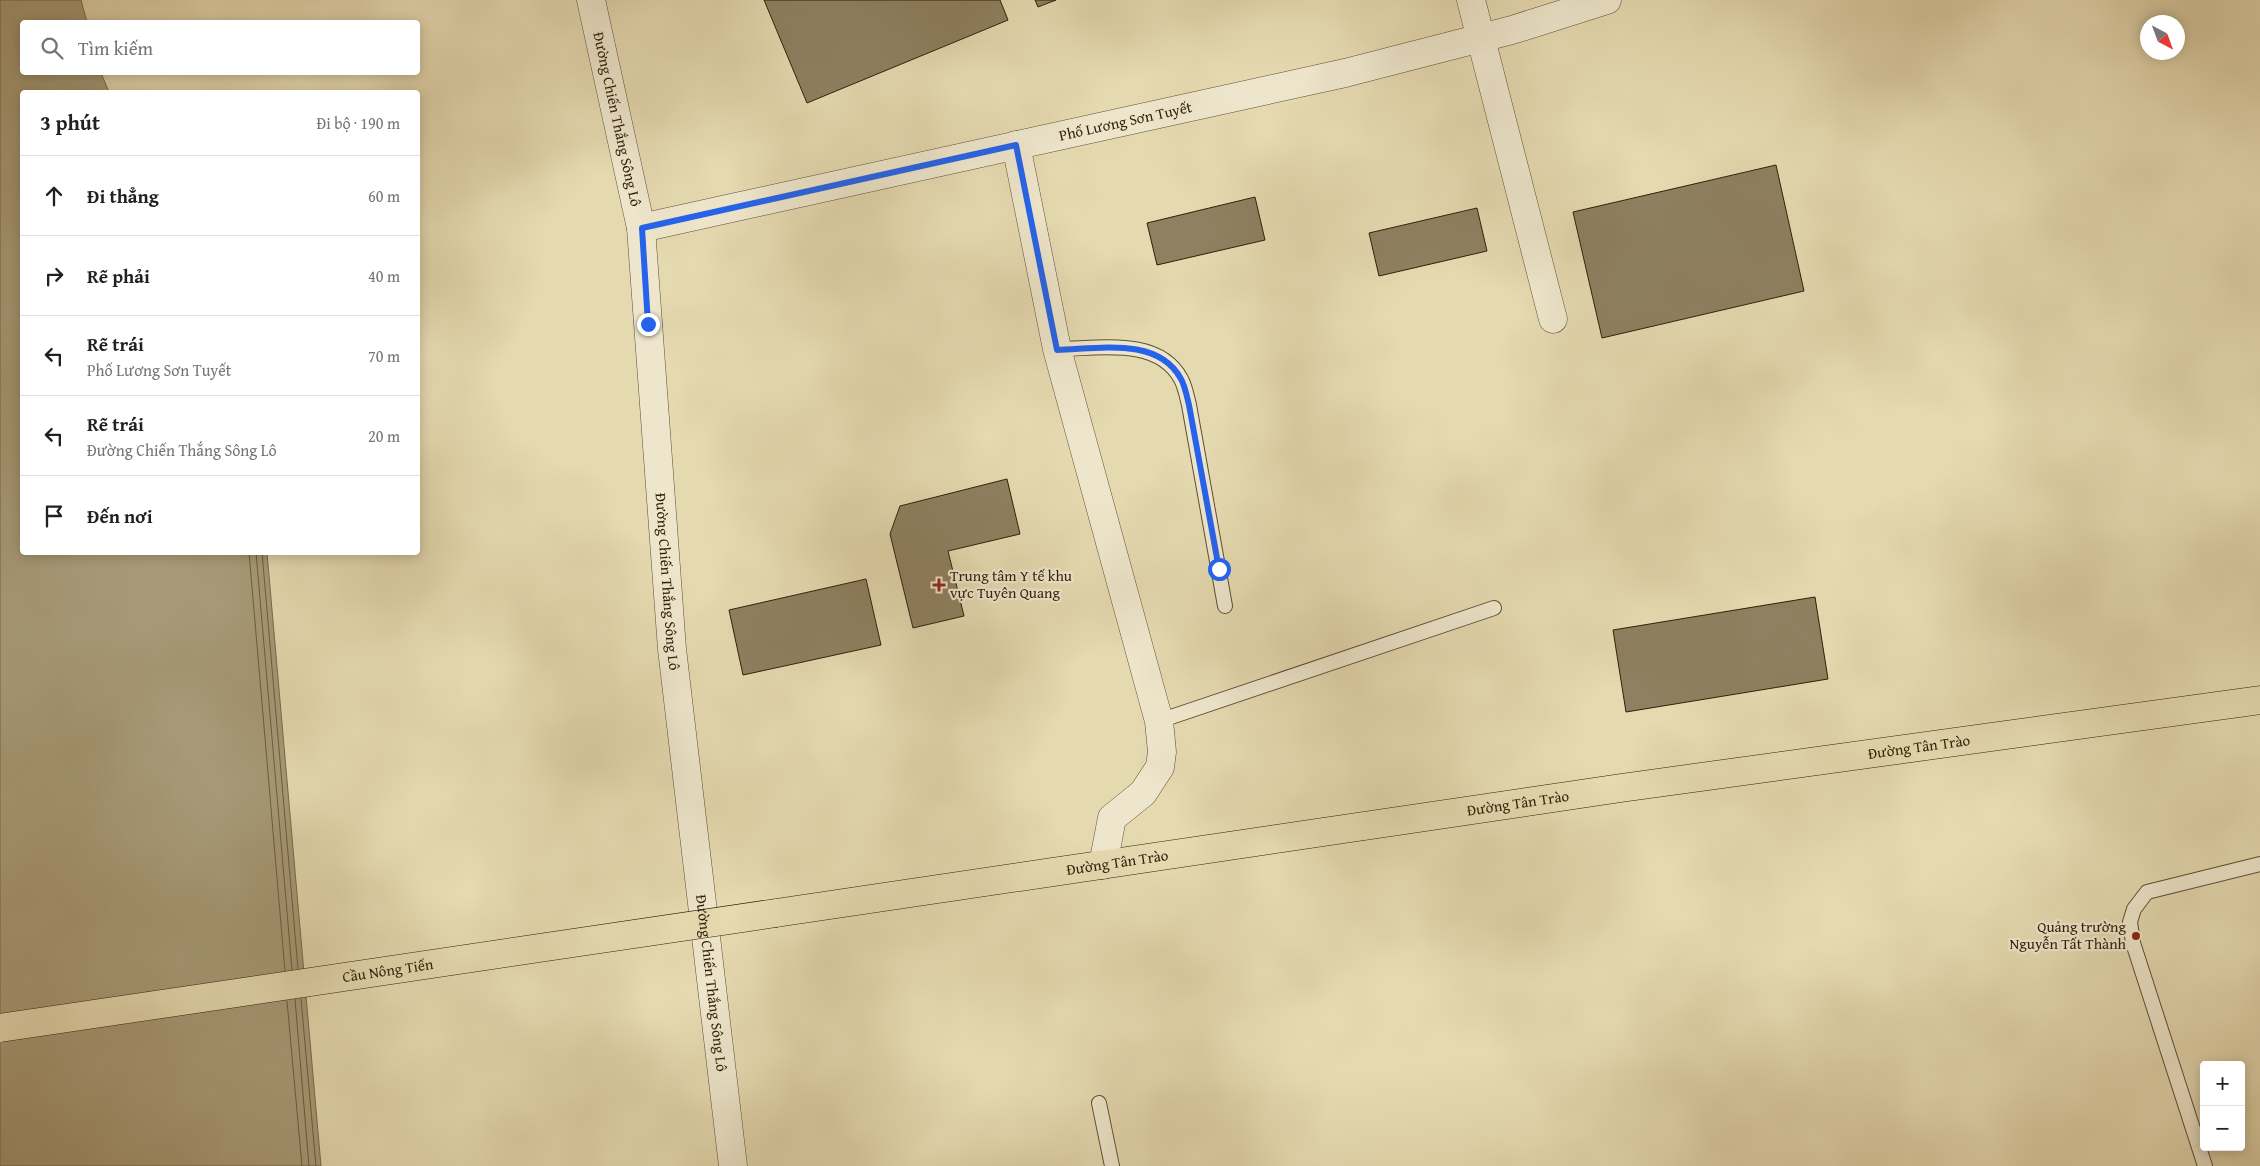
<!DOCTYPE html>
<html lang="vi">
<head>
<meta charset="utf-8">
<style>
	:root { --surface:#fff; --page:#f2f2f2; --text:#202124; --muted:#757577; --line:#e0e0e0 }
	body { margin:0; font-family:"Gentium Book Plus",serif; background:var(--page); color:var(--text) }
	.controls { position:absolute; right:15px; bottom:15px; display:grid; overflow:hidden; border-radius:5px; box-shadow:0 2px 12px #0003 }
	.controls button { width:45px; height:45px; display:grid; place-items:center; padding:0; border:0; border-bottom:1px solid var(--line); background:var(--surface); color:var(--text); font:25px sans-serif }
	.compass { position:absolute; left:2140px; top:15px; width:45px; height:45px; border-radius:50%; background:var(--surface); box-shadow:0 2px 12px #0003; rotate:139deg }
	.stop { position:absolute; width:15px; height:15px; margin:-11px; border:4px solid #2563eb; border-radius:50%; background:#fff }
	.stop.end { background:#2563eb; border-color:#fff; box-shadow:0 1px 5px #0008 }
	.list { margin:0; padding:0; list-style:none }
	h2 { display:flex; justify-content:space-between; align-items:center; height:65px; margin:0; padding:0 20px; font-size:21px }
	h2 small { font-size:16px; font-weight:400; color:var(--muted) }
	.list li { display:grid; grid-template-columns:32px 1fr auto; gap:15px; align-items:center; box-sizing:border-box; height:80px; padding:0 20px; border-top:1px solid var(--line) }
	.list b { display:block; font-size:19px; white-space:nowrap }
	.list p { margin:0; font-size:16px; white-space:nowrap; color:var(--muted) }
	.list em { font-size:16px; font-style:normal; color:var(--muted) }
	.icon { flex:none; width:28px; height:28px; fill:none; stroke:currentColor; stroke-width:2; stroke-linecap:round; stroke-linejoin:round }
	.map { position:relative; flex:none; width:2260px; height:1166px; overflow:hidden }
	.search { position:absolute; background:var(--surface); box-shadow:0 2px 12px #0003; left:20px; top:20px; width:400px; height:55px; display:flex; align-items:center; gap:12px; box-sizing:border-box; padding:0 18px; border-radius:5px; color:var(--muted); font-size:19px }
	.panel { position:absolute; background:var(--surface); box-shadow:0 2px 12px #0003; left:20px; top:90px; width:400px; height:465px; border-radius:5px }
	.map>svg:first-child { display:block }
	.water { fill:#a79a77; stroke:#77694b }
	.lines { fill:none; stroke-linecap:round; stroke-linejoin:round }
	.shore { stroke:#6b5c40; stroke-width:1 }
	.building { fill:#8e8060; stroke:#2f1f09 }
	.service-casing { stroke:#5c4e33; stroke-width:16 }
	.minor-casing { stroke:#5c4e33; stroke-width:29 }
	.tertiary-casing { stroke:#5c4e33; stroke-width:29 }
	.trunk-casing { stroke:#2f1f09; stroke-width:29 }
	.service { stroke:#eee6cc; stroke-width:14 }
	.minor { stroke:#eee6cc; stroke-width:28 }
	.tertiary { stroke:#eee6cc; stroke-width:28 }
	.trunk { stroke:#e5d9b0; stroke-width:28 }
	.trunk-bridge-casing { stroke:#2f1f09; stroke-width:29; stroke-linecap:butt }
	.trunk-bridge { stroke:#e5d9b0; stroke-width:28 }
	.route { stroke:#2563eb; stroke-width:6 }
	.poi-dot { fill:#8f2418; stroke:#eee6cc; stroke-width:2 }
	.labels { text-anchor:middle; stroke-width:4.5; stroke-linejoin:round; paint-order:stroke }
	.street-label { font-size:15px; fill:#2f1f09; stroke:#eee6cc }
	.poi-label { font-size:15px; fill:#2f1f09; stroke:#eee6cc; text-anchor:start }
</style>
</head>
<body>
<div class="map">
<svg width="2260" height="1166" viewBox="0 0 2260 1166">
	<rect width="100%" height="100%" fill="#e5d9b0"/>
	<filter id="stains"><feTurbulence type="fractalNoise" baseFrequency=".004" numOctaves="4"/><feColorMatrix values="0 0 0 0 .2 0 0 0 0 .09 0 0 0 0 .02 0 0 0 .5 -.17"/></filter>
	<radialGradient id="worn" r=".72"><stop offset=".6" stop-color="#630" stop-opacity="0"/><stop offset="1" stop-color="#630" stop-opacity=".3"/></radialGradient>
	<polygon class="water" points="0,0 81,0 87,22 22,22 22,72 101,73 109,92 22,92 22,552 267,553 321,1166 0,1166"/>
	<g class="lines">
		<g class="shore">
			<polyline points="249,552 285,971"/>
			<polyline points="256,552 292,970"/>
			<polyline points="262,552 298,969"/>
			<polyline points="295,999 309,1166"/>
			<polyline points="301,999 316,1166"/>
			<polyline points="287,1001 302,1166"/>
		</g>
	</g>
	<g class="building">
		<polygon points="764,0 1000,0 1008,20 807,103"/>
		<polygon points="1035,0 1056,0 1038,7"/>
		<polygon points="1776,165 1804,291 1602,338 1573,212"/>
		<polygon points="1255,197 1265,240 1157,265 1147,223"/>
		<polygon points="1477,208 1487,251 1379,276 1369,233"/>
		<polygon points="1007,479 1020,534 948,551 964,616 913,628 890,534 900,506"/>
		<polygon points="866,579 881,645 743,675 729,610"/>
		<polygon points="1815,597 1828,679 1626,712 1613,630"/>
	</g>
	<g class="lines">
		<defs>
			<g id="service">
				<path d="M 1057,349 C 1097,349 1158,336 1181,379 C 1185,386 1187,397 1189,405 L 1225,606"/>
				<polyline points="1159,721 1494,608"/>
				<polyline points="1099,1103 1112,1166"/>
				<polyline points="2205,1166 2133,943 2130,922 2134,909 2147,892 2260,864"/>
			</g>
			<g id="minor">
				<polyline points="1471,0 1553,319"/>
				<polyline points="1016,145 1057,349 1159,721 1162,752 1160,767 1143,793 1112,818 1103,865"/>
				<path id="s1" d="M 641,228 L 1345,73 L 1512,30 L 1607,0"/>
			</g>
			<g id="tertiary">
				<path id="s2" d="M 591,0 L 641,228 L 672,649 L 733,1166"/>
			</g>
			<g id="trunk">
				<path id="s3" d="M 776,913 L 1621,788 L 2260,700"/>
			</g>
		</defs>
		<use href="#service" class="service-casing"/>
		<use href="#minor" class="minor-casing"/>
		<use href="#tertiary" class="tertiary-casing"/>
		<use href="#trunk" class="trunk-casing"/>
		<use href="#service" class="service"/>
		<use href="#minor" class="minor"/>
		<use href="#tertiary" class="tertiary"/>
		<use href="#trunk" class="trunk"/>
		<defs>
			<g id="trunk-bridge">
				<path id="s4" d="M 0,1028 L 776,913"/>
			</g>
		</defs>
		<use href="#trunk-bridge" class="trunk-bridge-casing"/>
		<use href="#trunk-bridge" class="trunk-bridge"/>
	</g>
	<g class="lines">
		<path class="route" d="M 648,324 L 642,228 L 1016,145 L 1057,350 C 1097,349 1158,336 1181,379 C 1185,386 1187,397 1189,405 L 1219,569"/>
	</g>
	<g class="poi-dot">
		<path d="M936.5 577.5h5v5h5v5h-5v5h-5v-5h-5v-5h5z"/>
		<circle cx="2136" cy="936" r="5"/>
	</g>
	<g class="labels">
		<g class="street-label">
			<text dy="5" stroke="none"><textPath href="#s2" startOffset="122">Đường Chiến Thắng Sông Lô</textPath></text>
			<text dy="5" stroke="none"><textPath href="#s1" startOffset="496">Phố Lương Sơn Tuyết</textPath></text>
			<text dy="5" stroke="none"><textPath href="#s2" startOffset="588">Đường Chiến Thắng Sông Lô</textPath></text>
			<text dy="5" stroke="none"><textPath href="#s3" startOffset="1155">Đường Tân Trào</textPath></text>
			<text dy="5" stroke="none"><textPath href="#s3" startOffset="750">Đường Tân Trào</textPath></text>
			<text dy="5" stroke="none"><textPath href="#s3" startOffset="345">Đường Tân Trào</textPath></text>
			<text dy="5" stroke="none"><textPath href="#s4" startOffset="392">Cầu Nông Tiến</textPath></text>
			<text dy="5" stroke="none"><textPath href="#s2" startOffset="992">Đường Chiến Thắng Sông Lô</textPath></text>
		</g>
		<g class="poi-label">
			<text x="950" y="581">Trung tâm Y tế khu<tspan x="950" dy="17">vực Tuyên Quang</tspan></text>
			<text x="2126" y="932" text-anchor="end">Quảng trường<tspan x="2126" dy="17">Nguyễn Tất Thành</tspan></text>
		</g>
	</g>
	<rect width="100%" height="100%" filter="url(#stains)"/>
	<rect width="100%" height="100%" fill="url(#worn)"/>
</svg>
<div class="controls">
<button>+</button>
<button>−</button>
</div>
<svg class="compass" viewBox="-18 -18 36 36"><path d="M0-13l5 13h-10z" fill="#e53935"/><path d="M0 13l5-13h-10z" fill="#757577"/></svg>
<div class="stop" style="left:1219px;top:569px"></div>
<div class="stop end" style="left:648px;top:324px"></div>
<div class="search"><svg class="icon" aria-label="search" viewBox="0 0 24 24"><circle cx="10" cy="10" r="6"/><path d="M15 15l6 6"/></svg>Tìm kiếm</div>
<section class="panel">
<h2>3 phút<small>Đi bộ · 190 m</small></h2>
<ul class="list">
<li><svg class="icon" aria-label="ahead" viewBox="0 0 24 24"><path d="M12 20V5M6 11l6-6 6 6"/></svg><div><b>Đi thẳng</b></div><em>60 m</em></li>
<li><svg class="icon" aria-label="right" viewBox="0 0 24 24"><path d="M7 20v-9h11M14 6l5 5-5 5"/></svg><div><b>Rẽ phải</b></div><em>40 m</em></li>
<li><svg class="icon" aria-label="left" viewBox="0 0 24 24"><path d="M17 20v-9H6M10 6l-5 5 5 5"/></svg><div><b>Rẽ trái</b><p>Phố Lương Sơn Tuyết</p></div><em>70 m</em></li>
<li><svg class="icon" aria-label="left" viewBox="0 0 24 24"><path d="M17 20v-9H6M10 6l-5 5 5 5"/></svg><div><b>Rẽ trái</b><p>Đường Chiến Thắng Sông Lô</p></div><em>20 m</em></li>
<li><svg class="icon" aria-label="arrive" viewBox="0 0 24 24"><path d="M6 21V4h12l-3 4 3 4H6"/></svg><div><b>Đến nơi</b></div></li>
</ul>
</section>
</div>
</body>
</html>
